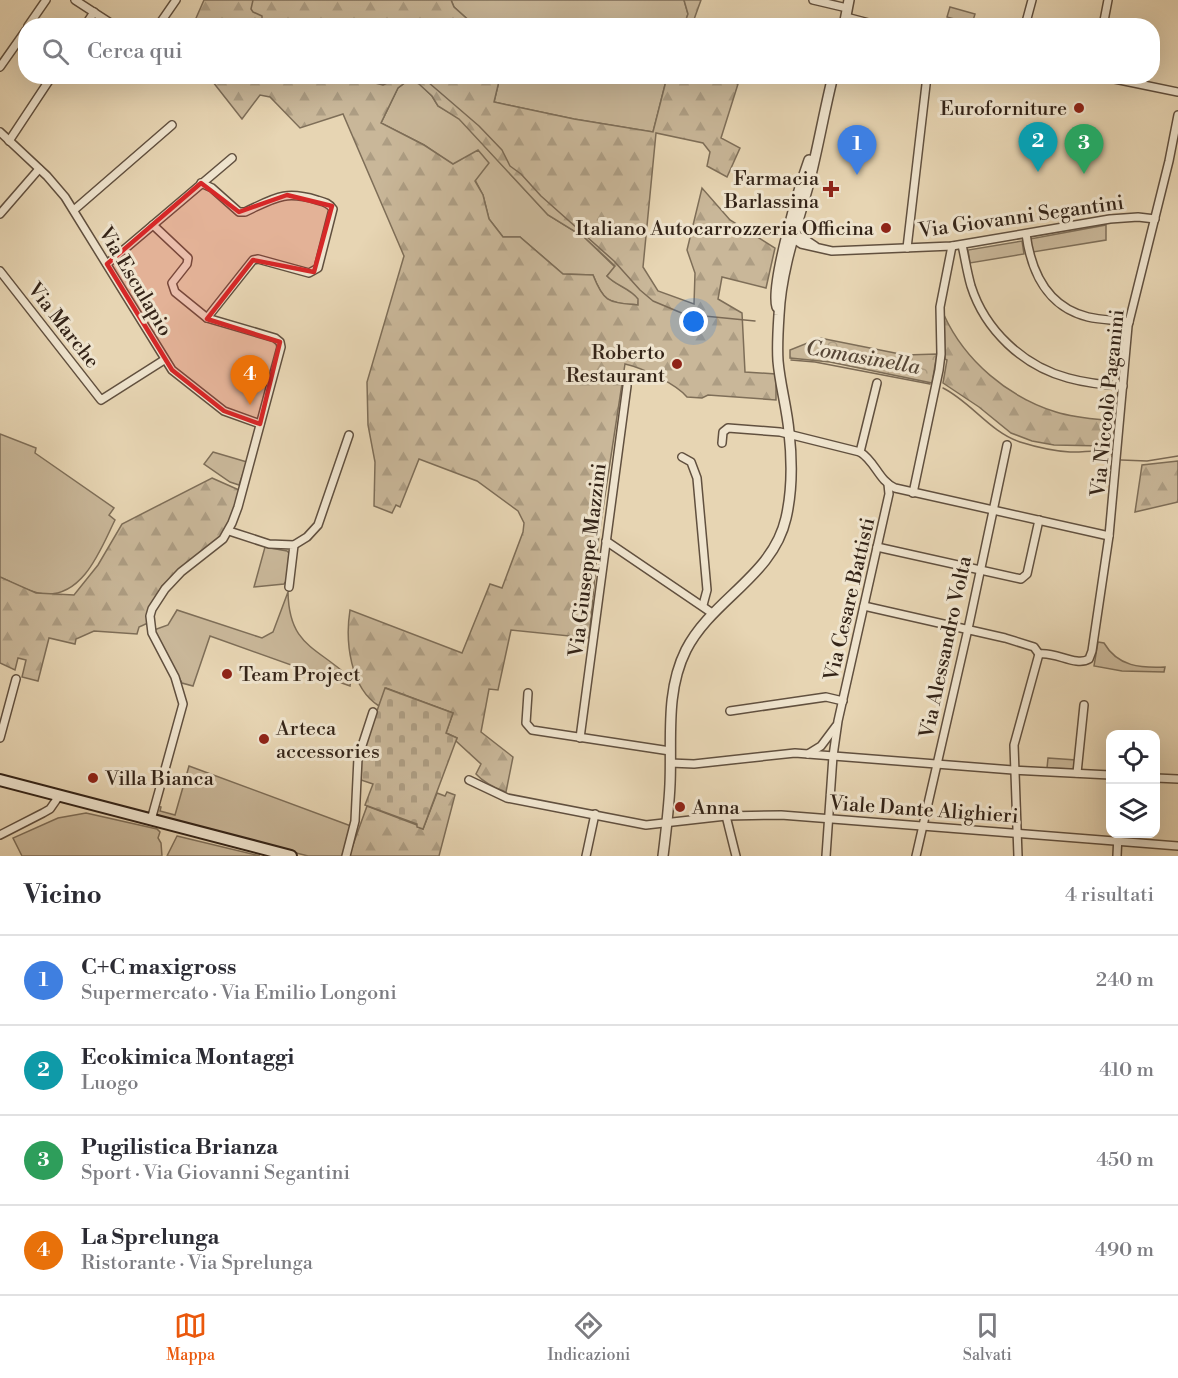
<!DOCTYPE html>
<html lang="it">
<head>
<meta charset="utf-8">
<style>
	:root { --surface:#fff; --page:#f7f7f7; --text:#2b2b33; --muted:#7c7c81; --line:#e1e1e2; --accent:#ea580c }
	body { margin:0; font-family:"Libre Bodoni",serif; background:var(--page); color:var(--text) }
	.controls { position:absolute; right:18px; bottom:18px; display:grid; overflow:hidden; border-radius:12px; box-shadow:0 6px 24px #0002 }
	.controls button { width:54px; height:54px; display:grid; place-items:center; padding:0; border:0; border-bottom:2px solid var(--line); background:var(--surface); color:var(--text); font:30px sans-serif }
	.you { position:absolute; left:694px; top:322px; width:21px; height:21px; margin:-15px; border:4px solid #fff; border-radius:50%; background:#1a73e8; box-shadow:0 0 0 9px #1a73e833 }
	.badge { display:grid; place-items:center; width:39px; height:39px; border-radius:50%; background:var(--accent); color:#fff; font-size:20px; font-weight:700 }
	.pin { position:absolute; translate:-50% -50px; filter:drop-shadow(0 2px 3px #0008) }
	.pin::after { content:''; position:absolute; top:32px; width:21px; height:18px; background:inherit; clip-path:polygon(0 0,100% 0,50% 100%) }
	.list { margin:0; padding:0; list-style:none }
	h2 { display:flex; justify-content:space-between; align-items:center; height:78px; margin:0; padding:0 24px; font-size:26px }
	h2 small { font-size:20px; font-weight:400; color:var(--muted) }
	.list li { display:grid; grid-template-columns:39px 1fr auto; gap:18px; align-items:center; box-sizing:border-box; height:90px; padding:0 24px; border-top:2px solid var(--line) }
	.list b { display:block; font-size:22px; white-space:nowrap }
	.list p { margin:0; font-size:20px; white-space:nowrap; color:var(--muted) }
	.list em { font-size:20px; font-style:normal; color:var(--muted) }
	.icon { flex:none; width:33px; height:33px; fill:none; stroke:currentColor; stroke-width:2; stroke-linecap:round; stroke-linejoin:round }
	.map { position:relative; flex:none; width:1178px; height:856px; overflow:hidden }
	.search { position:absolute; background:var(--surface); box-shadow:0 6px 24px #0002; left:18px; right:18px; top:18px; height:66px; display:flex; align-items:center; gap:15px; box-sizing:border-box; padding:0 21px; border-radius:24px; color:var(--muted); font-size:22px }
	.sheet { height:438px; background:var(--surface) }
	nav { display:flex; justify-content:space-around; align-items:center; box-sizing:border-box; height:84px; border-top:2px solid var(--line); background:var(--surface); font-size:16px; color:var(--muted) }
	nav a { display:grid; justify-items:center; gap:3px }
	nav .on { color:var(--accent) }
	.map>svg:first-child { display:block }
	.green { fill:#c9b799; stroke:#7e6e58; stroke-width:1.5 }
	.forest { fill:url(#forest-firs); stroke:#7e6e58; stroke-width:1.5; fill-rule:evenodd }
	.cemetery { fill:url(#cemetery-stones); stroke:#7e6e58; stroke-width:1.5 }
	.park { fill:url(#park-crowns); stroke:#7e6e58; stroke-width:1.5 }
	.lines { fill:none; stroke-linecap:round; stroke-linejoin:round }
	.stream { stroke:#7b6a55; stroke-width:1.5 }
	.minor-casing { stroke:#61503f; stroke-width:10 }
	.tertiary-casing { stroke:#61503f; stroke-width:12 }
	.secondary-casing { stroke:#342418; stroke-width:14 }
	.minor { stroke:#efe4ce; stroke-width:7 }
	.tertiary { stroke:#efe4ce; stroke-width:9 }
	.secondary { stroke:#efe4ce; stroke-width:10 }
	.marked { fill:#d62828; fill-opacity:0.2; stroke:#d62828; stroke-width:4.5; stroke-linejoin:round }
	.poi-dot { fill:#8f2418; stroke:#efe4ce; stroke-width:2 }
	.labels { text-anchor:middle; stroke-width:6; stroke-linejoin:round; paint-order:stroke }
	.poi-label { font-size:20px; fill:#342418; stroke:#efe4ce; text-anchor:end }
	.street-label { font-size:20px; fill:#342418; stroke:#efe4ce }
	.water-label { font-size:21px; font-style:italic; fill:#574737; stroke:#efe4ce }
</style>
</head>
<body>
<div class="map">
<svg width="1178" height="856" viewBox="0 0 1178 856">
	<defs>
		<pattern id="forest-firs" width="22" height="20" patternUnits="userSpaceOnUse" patternTransform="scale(1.5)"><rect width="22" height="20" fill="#c9b799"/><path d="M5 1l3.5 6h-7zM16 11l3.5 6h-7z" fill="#ad9d83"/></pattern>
		<pattern id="cemetery-stones" width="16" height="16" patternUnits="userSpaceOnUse" patternTransform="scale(1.5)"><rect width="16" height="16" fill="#c9b799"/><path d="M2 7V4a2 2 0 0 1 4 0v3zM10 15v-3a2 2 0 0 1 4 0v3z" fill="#ad9d83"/></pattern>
		<pattern id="park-crowns" width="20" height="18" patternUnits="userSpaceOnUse" patternTransform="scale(1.5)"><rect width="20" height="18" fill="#c9b799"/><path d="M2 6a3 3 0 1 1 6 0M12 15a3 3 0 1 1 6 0" fill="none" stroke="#ad9d83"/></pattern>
	</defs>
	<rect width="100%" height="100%" fill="#e7d5b3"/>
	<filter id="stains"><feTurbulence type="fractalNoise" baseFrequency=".00333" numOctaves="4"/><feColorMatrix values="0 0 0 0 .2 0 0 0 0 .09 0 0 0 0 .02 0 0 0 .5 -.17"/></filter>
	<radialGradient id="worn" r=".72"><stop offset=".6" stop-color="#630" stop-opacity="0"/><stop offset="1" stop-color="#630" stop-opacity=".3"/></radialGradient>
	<g class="green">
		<polygon points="451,0 684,0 688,14 684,25 474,25 454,7"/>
		<polygon points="950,7 975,14 972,24 947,17"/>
		<polygon points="500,77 667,77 653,132 574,119 494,102"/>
		<path d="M 410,79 L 419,83 L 432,96 L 438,106 L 459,118 L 548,215 L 584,237 L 615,267 L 607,276 C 617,286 630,288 639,298 L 638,305 C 608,302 604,303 593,275 L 563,274 L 520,237 L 503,237 L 489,219 L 483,195 L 475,180 L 424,145 L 381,123 L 398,88 Z"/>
		<polygon points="1106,225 1106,240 1033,252 1030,239"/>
		<polygon points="1022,241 1024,254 970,263 968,250"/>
		<path d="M 0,434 L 36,448 L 35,453 L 114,508 L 109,515 L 115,520 C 101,548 84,597 44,594 C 29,593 14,583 0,577 Z"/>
		<polygon points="213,452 247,462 239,485 230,482 204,464"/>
		<polygon points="265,547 287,551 289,553 287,580 284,584 254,587"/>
		<path d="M 288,592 C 289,644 314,646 347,675 L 351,679 L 350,686 L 210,636 L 193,686 L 182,683 L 154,630 L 168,625 L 177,610 L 262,638 L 273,632 Z"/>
		<path d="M 1098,642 L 1104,643 C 1118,667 1141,668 1165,667 L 1164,672 L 1122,671 L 1094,666 Z"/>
		<polygon points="1048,758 1076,760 1075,767 1072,769 1047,768"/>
		<polygon points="189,766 351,826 342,856 308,856 160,818 157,814 157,806 161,807 160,811 175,815"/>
		<polygon points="86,813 157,829 160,832 158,838 161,843 162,856 22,856 13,838 58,818"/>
		<polygon points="177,836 260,856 167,856"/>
	</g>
	<g class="forest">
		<polygon points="204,0 451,0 454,7 474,25 193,25"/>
		<polygon points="684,0 701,0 692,25 684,25 688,14"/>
		<path d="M 209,77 L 500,77 L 494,102 L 574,119 L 653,132 L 667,77 L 719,77 L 738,84 L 721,138 L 740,148 L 727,177 L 707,166 L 710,152 L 703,143 L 656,133 L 643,267 L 658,291 L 694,304 L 695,273 L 687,250 L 702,188 L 730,220 L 775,248 L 766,288 L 722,277 L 718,299 L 742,313 L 745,372 L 776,374 L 776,400 L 708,395 L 702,398 L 687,397 C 676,384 643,368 625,364 L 599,535 L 589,638 L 511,630 L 498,690 L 489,689 L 481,732 L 513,757 L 506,792 C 495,788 484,783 476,774 L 481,764 L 456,741 L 457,738 L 446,733 L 453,713 L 386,688 L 379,706 C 350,688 345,641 350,610 L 462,653 L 490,584 L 502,588 L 523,532 L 524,523 L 518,511 L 477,481 L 419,459 L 400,507 L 396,505 L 392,513 L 374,506 L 375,462 L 368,425 L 367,382 L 404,256 L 343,114 L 300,128 L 270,97 L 260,95 L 242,119 ZM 410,79 L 419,84 L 432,96 L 438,106 L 459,119 L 548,215 L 584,237 L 615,266 L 607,276 C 616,286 630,288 638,299 L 638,305 C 608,302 604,303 593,275 L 563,274 L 520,237 L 503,237 L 489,219 L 483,195 L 475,181 L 489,163 L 478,150 L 453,164 L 424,145 L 381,123 L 398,88 Z"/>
		<path d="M 944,315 C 965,361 1008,397 1056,412 C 1075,418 1095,419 1115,421 L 1113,449 L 1105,446 L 1054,445 L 1032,441 L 1011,433 L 979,407 L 943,383 L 947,360 L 945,359 Z"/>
		<polygon points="1178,461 1178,502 1135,512 1142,465"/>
		<polygon points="212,478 239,490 231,520 218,541 200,552 162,586 150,607 148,623 139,627 137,634 94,631 76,639 75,644 49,638 38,681 22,677 26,660 18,658 15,670 0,663 0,577 36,593 74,595 98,565 122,524"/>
		<polygon points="447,792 455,795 439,856 349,856 367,806 417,825 423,829 437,793 445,796"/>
	</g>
	<polygon class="cemetery" points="385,688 453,713 446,733 457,738 423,829 417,827 417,824 365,805 373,784 361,780 361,757"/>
	<polygon class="park" points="820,338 905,355 937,354 932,383 830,362 790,358 790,350"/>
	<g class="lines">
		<g class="stream">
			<polyline points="253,0 251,9 253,12 262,16 262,26"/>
			<polyline points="313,76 322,82 354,78"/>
			<polyline points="421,76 479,126 502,150 510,166 521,174 541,196 614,261 640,290 653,301 684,314 755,321"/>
			<polyline points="359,79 383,85 391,81 394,76"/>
			<polyline points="791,360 815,362 930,384"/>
			<path d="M 943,388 C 971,402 990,432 1020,442 C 1036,447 1053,451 1070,452 C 1085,453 1098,448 1112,454"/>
			<polyline points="1121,460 1147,461 1178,456"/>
		</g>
		<defs>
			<g id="minor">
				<polyline points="75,0 115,26"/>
				<polyline points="813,0 847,8"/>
				<polyline points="846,17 880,26"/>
				<polyline points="28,26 46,0"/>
				<polyline points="85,26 94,12"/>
				<polyline points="158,26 176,0"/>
				<polyline points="1025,26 1032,0"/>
				<polyline points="1103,26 1108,0"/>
				<polyline points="0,67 26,30"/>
				<polyline points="1100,76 1178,92"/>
				<polyline points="0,132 47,176 65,197 172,370 224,411 260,424"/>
				<polyline points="9,141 52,76"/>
				<path d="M 201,183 L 212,188 L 239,212 L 245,212 C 275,198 284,190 317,200 C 324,202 329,203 333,209 L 318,268 L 309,273 L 258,259 L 253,260 L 207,318"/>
				<polyline points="74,210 172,125"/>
				<polyline points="0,214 39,169"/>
				<path d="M 1026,234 C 1031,271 1047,307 1088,317 C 1101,320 1115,320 1129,322"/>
				<polyline points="794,236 803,238 815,246"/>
				<polyline points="794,239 801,244 832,251 952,246 1110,219 1138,217 1155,219"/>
				<path d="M 962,245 C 965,258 967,272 971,286 C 985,330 1023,366 1068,378 C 1086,383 1104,385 1123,386"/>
				<polyline points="907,248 927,76"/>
				<polyline points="107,264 232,158"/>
				<polyline points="0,271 101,400 164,360"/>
				<path d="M 722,443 L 723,432 L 728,428 L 780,432 L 860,452 C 875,461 879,481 895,488 L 1109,536"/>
				<polyline points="860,452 877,383"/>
				<polyline points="682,457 691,462 697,478 707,590 703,605"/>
				<polyline points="913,493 939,370 941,354 940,307 952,246"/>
				<polyline points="229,531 269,544 294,545 289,587"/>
				<polyline points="606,541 712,613"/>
				<polyline points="294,545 307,537 318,525 349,435"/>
				<polyline points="877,547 1021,579 1027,574 1039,520"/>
				<path d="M 864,606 L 1005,638 L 1034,647 L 1039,654 C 1055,651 1076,667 1089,659 L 1092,651 L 1109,536 L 1128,326 L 1169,161 L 1178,115"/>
				<polyline points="528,693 526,723 532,730 670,751"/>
				<polyline points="730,711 826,697 843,701"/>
				<polyline points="0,738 16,679"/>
				<polyline points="580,738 627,386"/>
				<polyline points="808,754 821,746 836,726"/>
				<polyline points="670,763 694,764 795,753 1013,770 1110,775"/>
				<polyline points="1077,773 1084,705"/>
				<polyline points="1156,778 1178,779"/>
				<polyline points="469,780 507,798 646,825 726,816 781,815 1178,846"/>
				<polyline points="726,816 736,856"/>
				<polyline points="151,820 183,704 175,677 152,633 150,616 152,609 165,589 181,572 223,539 232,523 238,507 281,347 280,342 275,338 207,318 175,292 172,283 187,264 188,258 153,225"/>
				<polyline points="0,835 43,813 50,809 59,796"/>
				<polyline points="346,856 355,821 358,758 373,712"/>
				<polyline points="586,856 595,814"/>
				<polyline points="826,856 833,756 838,721 889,494 888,484"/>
				<polyline points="916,856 968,629 1007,445"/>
				<polyline points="1018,856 1014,745 1039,654"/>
				<polyline points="1117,856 1118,834"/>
			</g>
			<g id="tertiary">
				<polyline points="844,26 849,0"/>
				<path d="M 777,307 C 770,285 800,185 809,160"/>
				<path d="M 663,856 C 666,832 669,808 670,784 C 672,739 665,692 686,650 C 712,599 773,576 786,518 C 792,492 792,459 789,432 C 787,408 780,385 778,361 C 777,346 778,330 779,315 C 781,270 797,226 809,183 C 818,148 824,112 833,76"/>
			</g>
			<polyline id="secondary" points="0,780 291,856"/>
		</defs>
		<use href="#minor" class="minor-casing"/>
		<use href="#tertiary" class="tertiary-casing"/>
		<use href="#secondary" class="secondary-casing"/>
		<use href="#minor" class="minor"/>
		<use href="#tertiary" class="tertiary"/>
		<use href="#secondary" class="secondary"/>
	</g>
	<path class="marked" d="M 201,183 L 239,212 L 287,195 L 332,206 L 314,272 L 253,260 L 207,319 L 280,342 L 260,424 L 224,411 L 172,370 L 107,264 Z"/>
	<g class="poi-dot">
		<circle cx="1079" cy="108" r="6"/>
		<path d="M828 180h6v6h6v6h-6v6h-6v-6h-6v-6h6z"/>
		<circle cx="886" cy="228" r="6"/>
		<circle cx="677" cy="364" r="6"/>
		<circle cx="227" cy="674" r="6"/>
		<circle cx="264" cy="739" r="6"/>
		<circle cx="93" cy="778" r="6"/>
		<circle cx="680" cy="807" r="6"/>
	</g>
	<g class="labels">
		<g class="poi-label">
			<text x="1067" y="115">Euroforniture</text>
			<text x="819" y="185">Farmacia<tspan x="819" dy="23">Barlassina</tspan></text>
			<text x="874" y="235">Italiano Autocarrozzeria Officina</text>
			<text x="665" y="359">Roberto<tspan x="665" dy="23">Restaurant</tspan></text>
			<text x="239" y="681" text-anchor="start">Team Project</text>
			<text x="276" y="735" text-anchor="start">Arteca<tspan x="276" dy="23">accessories</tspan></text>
			<text x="105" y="785" text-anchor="start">Villa Bianca</text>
			<text x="692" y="814" text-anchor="start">Anna</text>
		</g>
		<g class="street-label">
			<text transform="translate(1021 216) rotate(-8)" y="7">Via Giovanni Segantini</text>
			<text transform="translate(136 281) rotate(59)" y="7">Via Esculapio</text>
			<text transform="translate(64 325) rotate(52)" y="7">Via Marche</text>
			<text transform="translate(1107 403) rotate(-84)" y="7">Via Niccolò Paganini</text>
			<text transform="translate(587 560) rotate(-83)" y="7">Via Giuseppe Mazzini</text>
			<text transform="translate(849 599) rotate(-77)" y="7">Via Cesare Battisti</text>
			<text transform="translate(945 647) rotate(-78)" y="7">Via Alessandro Volta</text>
			<text transform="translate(924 809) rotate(4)" y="7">Viale Dante Alighieri</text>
		</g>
		<g class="water-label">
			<text transform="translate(863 357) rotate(10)" y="7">Comasinella</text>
		</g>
	</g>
	<rect width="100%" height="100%" filter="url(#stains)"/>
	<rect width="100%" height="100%" fill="url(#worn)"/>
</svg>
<div class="controls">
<button><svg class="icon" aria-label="locate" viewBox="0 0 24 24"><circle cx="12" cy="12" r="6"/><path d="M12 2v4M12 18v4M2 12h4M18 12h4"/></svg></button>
<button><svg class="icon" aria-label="layers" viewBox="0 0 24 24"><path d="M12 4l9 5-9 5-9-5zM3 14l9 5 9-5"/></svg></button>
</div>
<div class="you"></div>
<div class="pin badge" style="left:857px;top:175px;background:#3f7fe0">1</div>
<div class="pin badge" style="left:1038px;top:172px;background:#0f9aa8">2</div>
<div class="pin badge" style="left:1084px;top:174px;background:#2e9e5b">3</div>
<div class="pin badge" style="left:250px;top:405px;background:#e8710a">4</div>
<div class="search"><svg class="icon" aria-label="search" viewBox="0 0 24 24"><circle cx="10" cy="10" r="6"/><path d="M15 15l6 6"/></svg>Cerca qui</div>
</div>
<section class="sheet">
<h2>Vicino<small>4 risultati</small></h2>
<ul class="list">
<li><span class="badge" style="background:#3f7fe0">1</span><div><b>C+C maxigross</b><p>Supermercato · Via Emilio Longoni</p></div><em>240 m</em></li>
<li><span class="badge" style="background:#0f9aa8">2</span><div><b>Ecokimica Montaggi</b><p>Luogo</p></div><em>410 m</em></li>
<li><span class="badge" style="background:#2e9e5b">3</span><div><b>Pugilistica Brianza</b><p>Sport · Via Giovanni Segantini</p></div><em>450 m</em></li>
<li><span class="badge" style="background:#e8710a">4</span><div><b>La Sprelunga</b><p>Ristorante · Via Sprelunga</p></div><em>490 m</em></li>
</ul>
</section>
<nav>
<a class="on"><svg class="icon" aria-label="map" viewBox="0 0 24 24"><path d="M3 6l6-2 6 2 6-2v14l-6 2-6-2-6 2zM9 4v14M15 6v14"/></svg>Mappa</a>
<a><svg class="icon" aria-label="directions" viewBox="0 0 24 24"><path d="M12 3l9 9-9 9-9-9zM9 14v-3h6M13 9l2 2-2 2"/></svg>Indicazioni</a>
<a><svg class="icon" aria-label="saved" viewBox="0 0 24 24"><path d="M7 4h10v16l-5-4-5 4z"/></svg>Salvati</a>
</nav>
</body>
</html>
